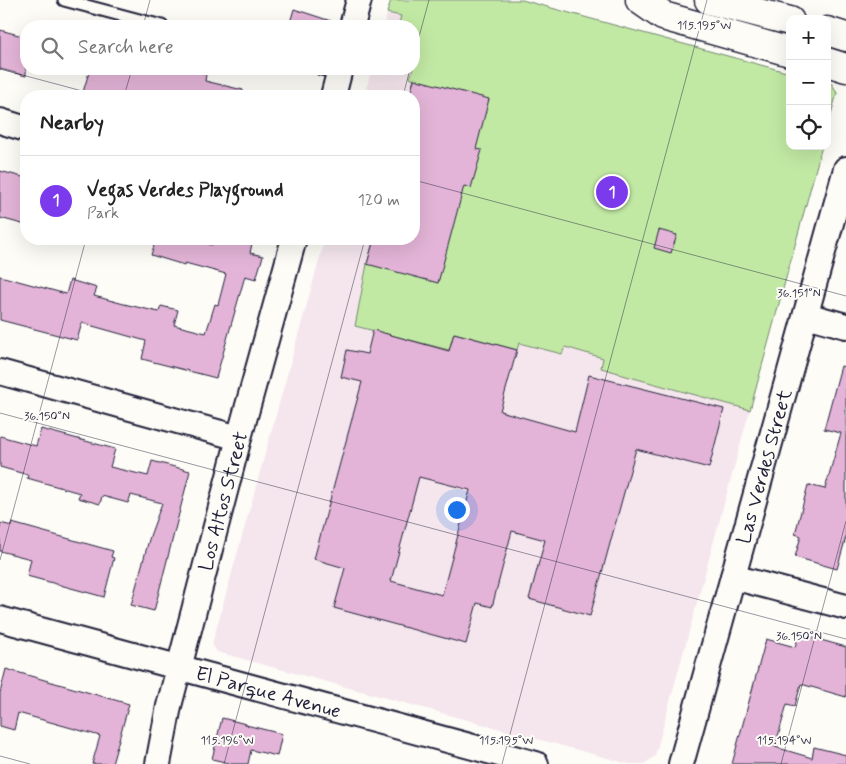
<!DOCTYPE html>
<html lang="en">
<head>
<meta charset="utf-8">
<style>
	:root { --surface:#fff; --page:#f2f2f2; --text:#222; --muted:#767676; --line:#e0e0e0; --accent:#7c3aed }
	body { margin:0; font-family:Mynerve,sans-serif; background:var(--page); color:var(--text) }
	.controls { position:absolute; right:15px; top:15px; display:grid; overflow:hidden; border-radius:10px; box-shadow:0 5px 20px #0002 }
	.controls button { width:45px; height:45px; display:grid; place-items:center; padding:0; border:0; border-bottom:1px solid var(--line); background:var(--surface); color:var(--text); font:25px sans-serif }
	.you { position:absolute; left:456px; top:509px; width:18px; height:18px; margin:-12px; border:4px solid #fff; border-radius:50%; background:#1a73e8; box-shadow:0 0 0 8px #1a73e833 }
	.badge { display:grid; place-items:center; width:32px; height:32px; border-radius:50%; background:var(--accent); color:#fff; font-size:16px; font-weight:700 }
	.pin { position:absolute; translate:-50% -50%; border:2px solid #fff; box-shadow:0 1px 5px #0006 }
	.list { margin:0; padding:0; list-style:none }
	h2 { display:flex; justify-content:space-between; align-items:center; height:65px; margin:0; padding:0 20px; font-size:21px }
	h2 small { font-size:16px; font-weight:400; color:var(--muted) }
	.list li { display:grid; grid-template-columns:32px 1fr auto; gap:15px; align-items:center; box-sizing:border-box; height:90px; padding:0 20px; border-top:1px solid var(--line) }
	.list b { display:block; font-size:19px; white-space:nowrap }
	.list p { margin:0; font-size:16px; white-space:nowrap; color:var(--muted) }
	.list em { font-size:16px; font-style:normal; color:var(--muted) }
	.icon { flex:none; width:28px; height:28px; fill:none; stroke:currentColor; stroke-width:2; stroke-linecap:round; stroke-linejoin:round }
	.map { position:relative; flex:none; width:846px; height:764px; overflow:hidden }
	.search { position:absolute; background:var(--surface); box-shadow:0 5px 20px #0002; left:20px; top:20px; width:400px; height:55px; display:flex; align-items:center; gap:12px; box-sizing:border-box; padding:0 18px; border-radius:20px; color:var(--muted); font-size:19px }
	.panel { position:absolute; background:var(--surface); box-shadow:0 5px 20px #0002; left:20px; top:90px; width:400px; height:155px; border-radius:20px }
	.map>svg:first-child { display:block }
	.built { fill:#f5e6ed }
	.green { fill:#c2e9a4; stroke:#728670 }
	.building { fill:#e3b4d7; stroke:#22223b; fill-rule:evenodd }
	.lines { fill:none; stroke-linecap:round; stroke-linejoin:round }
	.lane-casing { stroke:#22223b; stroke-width:15 }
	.street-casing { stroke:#22223b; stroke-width:28 }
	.secondary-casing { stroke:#22223b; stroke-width:31 }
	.lane { stroke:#fdfcf7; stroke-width:11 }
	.street { stroke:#fdfcf7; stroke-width:24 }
	.secondary { stroke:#fdfcf7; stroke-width:28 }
	.ticks { fill:none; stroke:#22223b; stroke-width:1; stroke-opacity:0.45 }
	.labels { text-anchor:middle; stroke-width:4; stroke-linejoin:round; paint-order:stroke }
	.street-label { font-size:20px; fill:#22223b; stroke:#fdfcf7 }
	.ticks-label { font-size:12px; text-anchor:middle; fill:#22223b; stroke:#fdfcf7; stroke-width:4; stroke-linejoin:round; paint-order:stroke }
</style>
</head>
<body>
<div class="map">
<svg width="846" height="764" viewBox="0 0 846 764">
	<rect width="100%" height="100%" fill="#fdfcf7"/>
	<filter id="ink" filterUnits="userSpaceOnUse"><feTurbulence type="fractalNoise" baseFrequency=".02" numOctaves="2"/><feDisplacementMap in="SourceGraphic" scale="10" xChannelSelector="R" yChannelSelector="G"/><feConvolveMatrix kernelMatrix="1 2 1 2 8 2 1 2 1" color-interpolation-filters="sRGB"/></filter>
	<g filter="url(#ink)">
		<polygon class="built" points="391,0 522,0 790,73 790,146 822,146 655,756 644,764 629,764 217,652 212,644 325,239 414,239 414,96 364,96 372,69 414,69 414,26 384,26"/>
		<g class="green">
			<polygon points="391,0 522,0 790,73 790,146 822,146 750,410 619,374 619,373 601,368 603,358 565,347 562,354 519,343 517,350 454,333 449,350 355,326 367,264 374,239 414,239 414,96 410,96 414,80 410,78 416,58 414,57 414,26 398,26 401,16 387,13"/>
			<polygon points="827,83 832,84 837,93 827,128"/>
		</g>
		<g class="building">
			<polygon points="294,9 337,23 336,26 289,26"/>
			<polygon points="0,30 26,37 26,76 0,69"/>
			<polygon points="90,69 187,69 206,74 205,81 243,90 243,96 99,96 83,92"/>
			<polygon points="414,79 489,99 476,149 482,150 471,188 464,186 438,283 367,264 374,239 414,239 414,96 410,96"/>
			<polygon points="0,171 26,178 26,225 0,218"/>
			<polygon points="659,230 677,235 671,253 654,248"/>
			<polygon points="156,239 191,239 212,245 214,240 228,244 229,239 253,239 250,253 263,256 256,279 245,276 216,378 142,359 146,341 82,323 77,340 0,320 0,276 66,294 70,280 97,288 94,296 124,304 159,312 161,306 178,310 174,325 206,333 215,304 218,305 226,274 185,263 184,265 151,255"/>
			<path d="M 373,330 L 449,351 L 454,333 L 517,350 L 500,411 L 575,432 L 589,375 L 724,409 L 709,468 L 636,449 L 590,616 L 529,599 L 545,540 L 512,531 L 492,607 L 477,603 L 466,644 L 334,608 L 345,568 L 314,559 L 362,382 L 341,377 L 347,350 L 367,354 ZM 419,477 L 470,490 L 442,595 L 391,581 Z"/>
			<polygon points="841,366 846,367 846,537 837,569 795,557 801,536 795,534 808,485 825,489 841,433 824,429"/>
			<polygon points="41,429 115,449 110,467 148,476 152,461 190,471 154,611 131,605 150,536 162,503 131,495 128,503 102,496 100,504 78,498 80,493 27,478 28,475 0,467 0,436 36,446"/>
			<polygon points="0,523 12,526 12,523 113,551 111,557 114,558 104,597 27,576 31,559 0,551"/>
			<polygon points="799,634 846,647 846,697 801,684 795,706 787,704 775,747 812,758 814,747 846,755 846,764 732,764 766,639 795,647"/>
			<polygon points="6,669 129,704 112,764 92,764 100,736 18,713 14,730 0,726 0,693"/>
			<polygon points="222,718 246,724 246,725 282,734 277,756 251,750 248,764 233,764 212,759"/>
		</g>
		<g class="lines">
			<defs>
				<g id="lane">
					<polyline points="64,0 162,26"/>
					<polyline points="321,69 339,73"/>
				</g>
				<g id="street">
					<polyline points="352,26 359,0"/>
					<polyline points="333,96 340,69"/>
					<polyline points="0,121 26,129"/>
					<polyline points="806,315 846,326"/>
					<polyline points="0,372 239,438"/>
					<polyline points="733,577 846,607"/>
					<path id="s1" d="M 0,619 L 536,764"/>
					<path id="s2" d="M 158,764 L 169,706 L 239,438 L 294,239"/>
					<path id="s3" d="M 681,764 L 846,169"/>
				</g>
				<g id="secondary">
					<polyline points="640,0 663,16 790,52"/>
					<polyline points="709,0 790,21"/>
					<polyline points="827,31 846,37"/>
					<polyline points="827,62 846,68"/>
				</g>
			</defs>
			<use href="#lane" class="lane-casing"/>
			<use href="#street" class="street-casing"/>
			<use href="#secondary" class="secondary-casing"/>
			<use href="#lane" class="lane"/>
			<use href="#street" class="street"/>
			<use href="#secondary" class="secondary"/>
		</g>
	</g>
	<path class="ticks" d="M 143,26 L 150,0M 414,55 L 429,0M 0,69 L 101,96M 124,96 L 132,69M 403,96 L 410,69M 414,180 L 846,296M 0,413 L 846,639M 0,560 L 86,239M 0,756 L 30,764M 224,764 L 365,239M 502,764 L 707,0M 781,764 L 846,521"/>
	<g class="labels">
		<g class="street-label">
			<text dy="7" stroke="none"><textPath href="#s3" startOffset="309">Las Verdes Street</textPath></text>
			<text dy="7" stroke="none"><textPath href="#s2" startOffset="271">Los Altos Street</textPath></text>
			<text dy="7" stroke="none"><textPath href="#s1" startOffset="278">El Parque Avenue</textPath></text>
		</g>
	</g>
	<g class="ticks-label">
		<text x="704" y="29">115.195°W</text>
		<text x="799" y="297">36.151°N</text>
		<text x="47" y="420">36.150°N</text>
		<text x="799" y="640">36.150°N</text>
		<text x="227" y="744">115.196°W</text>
		<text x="506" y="744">115.195°W</text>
		<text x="784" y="744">115.194°W</text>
	</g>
</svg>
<div class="controls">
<button>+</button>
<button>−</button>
<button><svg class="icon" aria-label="locate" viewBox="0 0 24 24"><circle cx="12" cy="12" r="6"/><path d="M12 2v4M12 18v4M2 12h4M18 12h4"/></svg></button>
</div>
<div class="you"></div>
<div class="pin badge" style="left:612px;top:192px">1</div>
<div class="search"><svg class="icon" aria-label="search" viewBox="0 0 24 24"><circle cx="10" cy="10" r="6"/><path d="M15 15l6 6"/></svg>Search here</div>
<section class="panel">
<h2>Nearby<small></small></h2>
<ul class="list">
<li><span class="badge">1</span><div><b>Vegas Verdes Playground</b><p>Park</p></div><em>120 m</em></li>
</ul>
</section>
</div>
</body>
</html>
